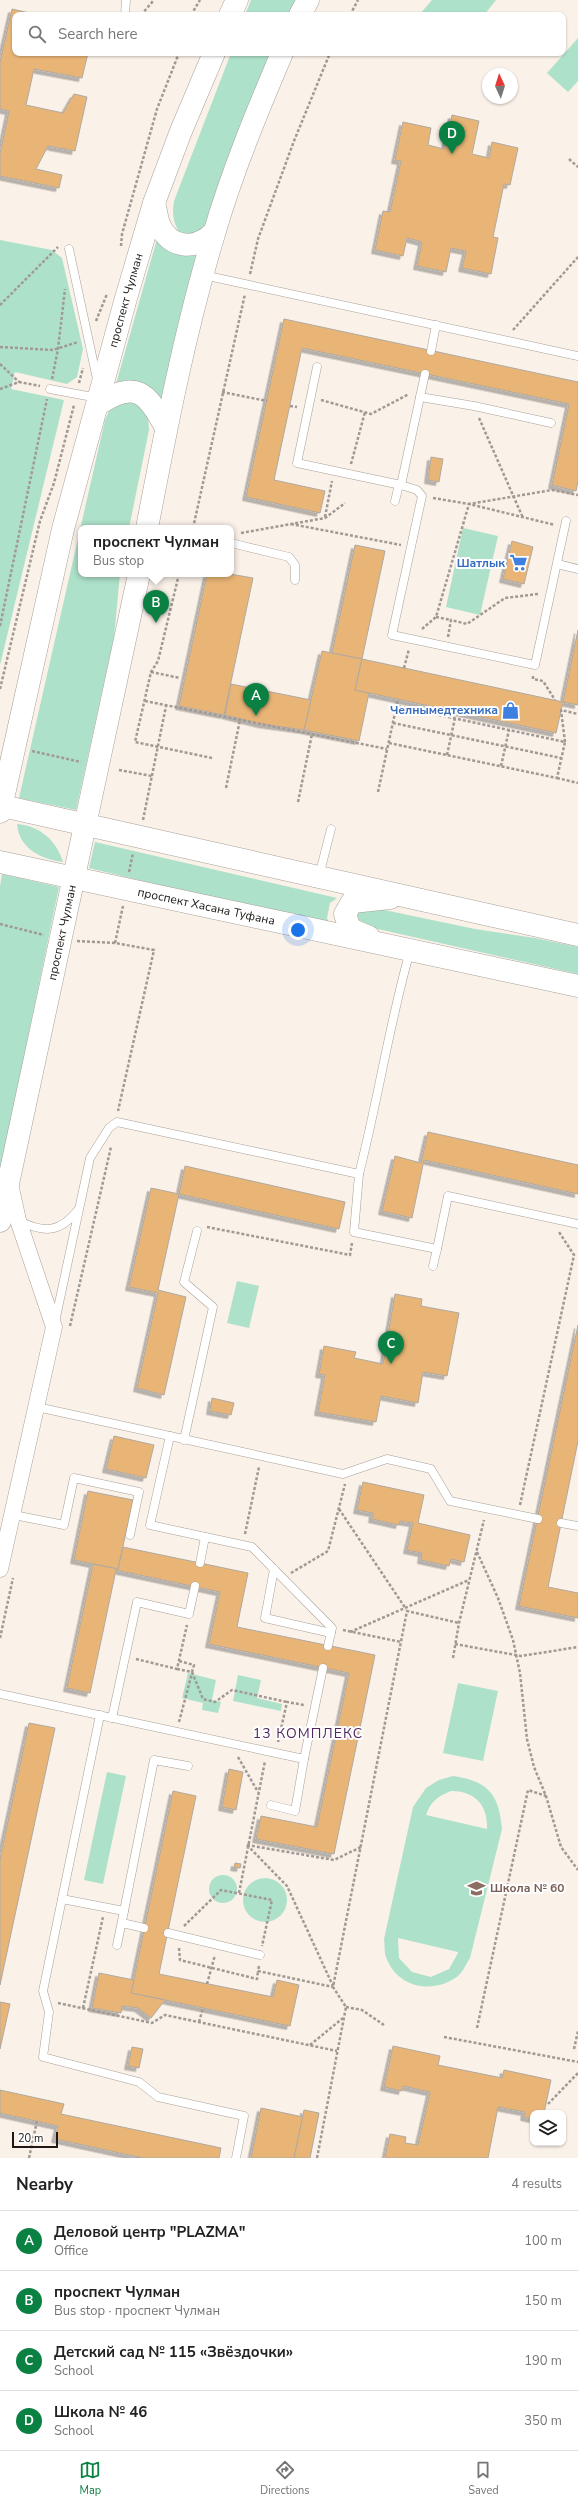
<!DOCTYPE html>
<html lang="en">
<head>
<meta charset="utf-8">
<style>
	:root { --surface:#fff; --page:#f2f2f2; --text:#222; --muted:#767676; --line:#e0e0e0; --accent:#0b8043 }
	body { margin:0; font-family:"Nunito Sans",sans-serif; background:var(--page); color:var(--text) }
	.controls { position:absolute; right:12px; bottom:12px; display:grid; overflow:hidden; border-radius:8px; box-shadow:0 1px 3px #0004 }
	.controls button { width:36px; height:36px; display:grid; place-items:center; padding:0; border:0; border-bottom:1px solid var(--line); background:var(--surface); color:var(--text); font:20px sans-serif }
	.compass { position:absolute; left:482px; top:68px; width:36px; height:36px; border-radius:50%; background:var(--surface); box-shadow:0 1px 3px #0004; rotate:356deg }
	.scale { position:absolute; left:12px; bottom:10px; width:46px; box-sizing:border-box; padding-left:4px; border:2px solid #1b1815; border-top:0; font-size:11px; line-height:14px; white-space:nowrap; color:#1b1815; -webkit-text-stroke:3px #fff; paint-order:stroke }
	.you { position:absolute; left:298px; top:930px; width:14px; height:14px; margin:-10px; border:3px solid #fff; border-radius:50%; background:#1a73e8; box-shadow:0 0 0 6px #1a73e833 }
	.badge { display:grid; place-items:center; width:26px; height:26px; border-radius:50%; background:var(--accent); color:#fff; font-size:13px; font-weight:700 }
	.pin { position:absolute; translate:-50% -33px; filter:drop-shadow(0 1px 2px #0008) }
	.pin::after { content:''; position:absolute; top:21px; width:14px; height:12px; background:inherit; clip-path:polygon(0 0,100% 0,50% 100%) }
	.popup { position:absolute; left:78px; top:525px; width:156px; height:52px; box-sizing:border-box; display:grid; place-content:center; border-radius:8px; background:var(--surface); filter:drop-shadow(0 1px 3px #0005); font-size:13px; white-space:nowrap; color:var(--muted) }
	.popup b { font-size:15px; color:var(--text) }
	.popup::after { content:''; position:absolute; left:50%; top:100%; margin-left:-8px; border:8px solid transparent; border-top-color:var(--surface) }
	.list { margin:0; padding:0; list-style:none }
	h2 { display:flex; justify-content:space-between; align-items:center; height:52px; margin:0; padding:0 16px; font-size:17px }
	h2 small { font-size:13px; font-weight:400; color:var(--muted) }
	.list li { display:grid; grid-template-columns:26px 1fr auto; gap:12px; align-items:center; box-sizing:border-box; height:60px; padding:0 16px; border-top:1px solid var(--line) }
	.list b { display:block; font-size:15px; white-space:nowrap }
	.list p { margin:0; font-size:13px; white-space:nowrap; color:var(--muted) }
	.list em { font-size:13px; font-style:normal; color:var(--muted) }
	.icon { flex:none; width:22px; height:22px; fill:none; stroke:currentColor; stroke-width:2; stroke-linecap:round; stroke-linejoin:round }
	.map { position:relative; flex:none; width:578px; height:2158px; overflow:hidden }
	.search { position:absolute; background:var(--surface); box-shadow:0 1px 3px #0004; left:12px; right:12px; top:12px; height:44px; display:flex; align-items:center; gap:10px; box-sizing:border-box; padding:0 14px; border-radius:8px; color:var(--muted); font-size:15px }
	.sheet { height:292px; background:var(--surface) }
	nav { display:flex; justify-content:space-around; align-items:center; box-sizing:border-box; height:56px; border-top:1px solid var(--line); background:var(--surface); font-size:11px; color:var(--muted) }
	nav a { display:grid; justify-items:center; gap:2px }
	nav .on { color:var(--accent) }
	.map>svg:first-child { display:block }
	.green { fill:#aee1c9; fill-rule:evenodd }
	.building { fill:#e9b576; stroke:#b0a9a0; filter:url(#shadow) }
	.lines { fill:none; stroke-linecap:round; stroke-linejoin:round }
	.service-casing { stroke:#a8a099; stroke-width:9 }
	.minor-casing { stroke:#a8a099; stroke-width:17 }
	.secondary-casing { stroke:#a8a099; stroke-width:23 }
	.path { stroke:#a19a94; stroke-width:2.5; stroke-dasharray:3 2; stroke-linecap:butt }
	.service { stroke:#fff; stroke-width:8 }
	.minor { stroke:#fff; stroke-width:16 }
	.secondary { stroke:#fff; stroke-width:22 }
	.labels { text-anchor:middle; stroke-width:4; stroke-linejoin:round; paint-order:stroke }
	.street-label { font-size:12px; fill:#1b1815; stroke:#fff }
	.shop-label { font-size:12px; font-weight:bold; fill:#366cbe; stroke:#fff; text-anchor:end }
	.education-label { font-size:12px; font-weight:bold; fill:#785e54; stroke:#fff; text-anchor:start }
	.quarter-label { font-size:14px; letter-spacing:1px; fill:#51285d; stroke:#fff }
</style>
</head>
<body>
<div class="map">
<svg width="578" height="2158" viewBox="0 0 578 2158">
	<defs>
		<filter id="shadow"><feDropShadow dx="-3.5" dy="3.5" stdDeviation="0" flood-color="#0004"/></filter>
	</defs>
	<rect width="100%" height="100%" fill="#faf1e9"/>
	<g class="green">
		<polygon points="251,0 299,0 291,15 245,15"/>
		<polygon points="432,0 496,0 484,15 419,15"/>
		<polygon points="578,38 578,81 568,92 547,73"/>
		<path d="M 231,53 L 273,53 L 207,224 C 185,250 169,228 174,201 Z"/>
		<path d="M 157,239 L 200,253 L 163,400 C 147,382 139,384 116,384 Z"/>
		<polygon points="0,240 52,250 62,258 83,349 77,377 67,384 15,372 11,389 64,400 0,665"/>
		<polygon points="127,401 137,403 148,417 149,430 129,528 81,528 81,574 120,574 114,637 76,810 19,798 105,420 110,409"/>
		<polygon points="463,528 498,536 480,615 446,607"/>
		<path d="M 17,824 C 40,826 56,840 63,862 C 40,859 19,848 17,824 Z"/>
		<polygon points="95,842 337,898 330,903 327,918 331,927 89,868"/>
		<polygon points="2,874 59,887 0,1173 0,886"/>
		<polygon points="370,907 475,929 535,938 578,947 578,974 360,925 356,920 359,910"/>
		<polygon points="237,1281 259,1286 249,1328 227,1323"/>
		<polygon points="188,1673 216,1680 212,1700 221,1702 218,1713 202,1710 203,1703 182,1698"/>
		<polygon points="238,1675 261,1680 257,1698 282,1704 281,1711 233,1701"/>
		<polygon points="458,1683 498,1691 483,1761 443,1753"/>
		<polygon points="107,1772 126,1776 103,1884 84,1880"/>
		<path d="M 453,1776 C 488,1781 499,1794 502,1829 L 470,1958 C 466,1964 463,1972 458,1976 C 433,1995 397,1988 386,1957 C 384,1952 385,1945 384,1939 L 413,1807 L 426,1788 L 439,1780 ZM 451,1791 C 475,1791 488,1805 487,1829 L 426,1815 C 431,1801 438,1796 451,1791 ZM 398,1938 L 458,1952 L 458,1953 L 449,1969 L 431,1977 L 412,1972 L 399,1958 Z"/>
		<circle cx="223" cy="1889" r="14"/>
		<circle cx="265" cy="1900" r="22"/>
	</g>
	<g class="building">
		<polygon points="12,9 38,15 15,15 15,53 88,53 82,78 34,69 26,105 63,113 74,94 87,97 75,151 48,146 36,169 62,175 59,188 0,176 0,154 9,111 0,109 0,62"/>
		<polygon points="452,115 479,121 472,154 489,158 492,142 518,148 510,185 504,184 493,237 498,238 491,274 462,268 466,251 451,248 446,272 417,266 422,242 407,238 403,256 375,250 383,211 390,212 401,161 395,160 403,122 431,128 428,145 444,149"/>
		<polygon points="284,319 578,382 578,481 576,491 552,485 569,404 302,348 274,480 325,491 320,513 246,497"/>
		<polygon points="431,457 443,459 439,482 428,480"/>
		<polygon points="512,541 533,547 524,584 503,579"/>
		<polygon points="355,545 385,551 362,659 332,653"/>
		<polygon points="207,574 230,574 253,578 224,715 179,706"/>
		<polygon points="578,630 578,705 563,702"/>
		<polygon points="322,651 362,659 355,690 369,693 359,741 304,730"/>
		<polygon points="362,659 563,702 556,733 355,690"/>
		<polygon points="231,684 311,700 304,730 261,724 225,715"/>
		<polygon points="428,1132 578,1165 578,1194 424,1160 412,1218 382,1211 395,1156 421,1163"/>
		<polygon points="185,1166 345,1202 339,1229 179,1194"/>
		<polygon points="151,1188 179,1194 158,1290 186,1297 164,1395 137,1388 158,1293 129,1287"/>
		<polygon points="395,1294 422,1299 421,1306 459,1313 447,1376 423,1372 418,1403 381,1396 376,1422 318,1412 325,1375 319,1374 324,1346 356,1352 354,1358 383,1364"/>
		<polygon points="578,1325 578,1441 548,1587 578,1593 578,1618 519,1606"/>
		<polygon points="212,1398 234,1403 231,1415 210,1411"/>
		<polygon points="114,1436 154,1445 146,1478 106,1469"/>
		<polygon points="363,1482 424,1495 418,1523 470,1535 464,1562 451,1559 449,1566 421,1560 422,1553 407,1550 413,1523 400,1521 399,1525 372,1519 373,1513 357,1510"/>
		<polygon points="88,1491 133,1500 118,1569 74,1560"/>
		<polygon points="123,1547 248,1573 237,1627 375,1655 334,1854 256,1839 261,1816 317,1827 349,1673 209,1644 220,1592 116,1570 90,1693 67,1688 93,1564 118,1569"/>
		<polygon points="29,1723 55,1728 0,1985 0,1859"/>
		<polygon points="229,1769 243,1772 236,1810 222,1807"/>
		<polygon points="173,1791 196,1796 159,1974 273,1997 277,1980 299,1985 290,2026 131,1993"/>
		<polygon points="235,1863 241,1864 240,1868 234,1867"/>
		<polygon points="99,1973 134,1980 131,1993 165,2000 151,2018 138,2008 122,2006 121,2013 92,2008"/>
		<polygon points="0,2002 10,2004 0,2049"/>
		<polygon points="393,2046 440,2056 438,2065 502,2078 504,2070 551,2080 544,2113 533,2113 533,2119 524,2117 525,2112 498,2107 488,2158 385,2158 390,2134 406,2137 405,2143 418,2145 430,2092 403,2086 402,2091 384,2087"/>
		<polygon points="132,2047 143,2049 139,2068 128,2066"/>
		<polygon points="0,2090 64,2104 61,2114 221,2148 219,2158 143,2158 55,2139 58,2126 0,2113"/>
		<polygon points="261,2108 303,2117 294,2158 251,2158"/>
		<polygon points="304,2110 319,2113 310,2158 294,2158"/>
	</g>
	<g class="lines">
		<defs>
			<g id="service">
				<polyline points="125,15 126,0"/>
				<polyline points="69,249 97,379"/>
				<polyline points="203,275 578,356"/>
				<polyline points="431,351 436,325"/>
				<polyline points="317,367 297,463 401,485 417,490 422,496 392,635 535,665 566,521"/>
				<polyline points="50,389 98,398"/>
				<polyline points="420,397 474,406 551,423"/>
				<polyline points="401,485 425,374"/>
				<polyline points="395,501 399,485"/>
				<polyline points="231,543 289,557 295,565 295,580"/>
				<polyline points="557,564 578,569"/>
				<polyline points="319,876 331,829"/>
				<polyline points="359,1174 354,1232 437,1249 448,1196 578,1224"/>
				<path d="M 19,1221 C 44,1233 60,1233 78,1210"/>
				<polyline points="433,1266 437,1249"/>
				<path d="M 55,1322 L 90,1158 L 109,1128 L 117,1122 L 359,1174 C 378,1100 389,1025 410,951"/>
				<polyline points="37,1407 343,1474 387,1459 431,1469 450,1501 538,1519"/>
				<polyline points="170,1436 150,1525 252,1547 332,1628 328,1646"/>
				<polyline points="184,1440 213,1307 184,1282 197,1231"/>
				<polyline points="14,1515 64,1525 74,1478 139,1492 130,1535"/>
				<polyline points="561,1523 578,1526"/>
				<polyline points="200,1563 205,1537"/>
				<polyline points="274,1569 265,1618 331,1633"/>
				<polyline points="0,1694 304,1759 323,1668"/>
				<polyline points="100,1715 43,1991 49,2012 43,2057 139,2082 158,2097 244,2116 236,2158"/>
				<polyline points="112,1718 137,1602 189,1614 195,1586"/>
				<polyline points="271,1805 295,1811 304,1759"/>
				<polyline points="62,1899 124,1911 154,1760 188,1766"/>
				<polyline points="122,1923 144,1928"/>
				<polyline points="168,1933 260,1955"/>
				<polyline points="117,1945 124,1911"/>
			</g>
			<polyline id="minor" points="0,1569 54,1327 18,1220 10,1184"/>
			<g id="secondary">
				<polyline points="230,15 237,0"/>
				<polyline points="300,15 308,0"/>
				<path d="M 154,203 C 156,210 157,218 159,224 C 170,250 197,250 214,232"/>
				<path d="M 99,404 C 135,379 148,393 166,428"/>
				<path d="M 147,528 C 166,429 185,330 214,234 C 232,172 257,112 282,53"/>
				<polyline points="2,806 578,935"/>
				<path id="s1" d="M 0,812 L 63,529 L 126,298 L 154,203 L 181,131 L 214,53"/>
				<path id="s2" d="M 0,862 L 578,986"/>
				<polyline points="369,937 350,929 345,914 352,902 390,898"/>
				<path id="s3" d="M 0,1221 L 139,574"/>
			</g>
		</defs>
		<use href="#service" class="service-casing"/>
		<use href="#minor" class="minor-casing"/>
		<use href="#secondary" class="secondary-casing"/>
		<g class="path">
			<polyline points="141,15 154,0"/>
			<polyline points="191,15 200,0"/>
			<polyline points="350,15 358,0"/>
			<polyline points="569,159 578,167"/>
			<polyline points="121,246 122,234 157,109 179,53"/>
			<polyline points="250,274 258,239 294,141 330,53"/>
			<polyline points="0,305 58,247"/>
			<polyline points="96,321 107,294"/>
			<polyline points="513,330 578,257"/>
			<polyline points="0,347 53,350 78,342"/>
			<polyline points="0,364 19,382"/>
			<polyline points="52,379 58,349 65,289"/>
			<polyline points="79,383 83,368"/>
			<polyline points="0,389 19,382 40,386"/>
			<polyline points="222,392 267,401"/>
			<polyline points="321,400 371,414 409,394"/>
			<polyline points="290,406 297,407"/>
			<polyline points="479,418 523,518"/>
			<polyline points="351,464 365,412"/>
			<polyline points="433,498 469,504 555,525"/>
			<polyline points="325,517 332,481"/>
			<polyline points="291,524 401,545"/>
			<polyline points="193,528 245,294"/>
			<polyline points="241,533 325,518 345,503"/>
			<polyline points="179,574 158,661 151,672 135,742 212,758"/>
			<polyline points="436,617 451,620"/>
			<polyline points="0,626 47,399"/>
			<polyline points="422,629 436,617 469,504 552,490 578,495"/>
			<polyline points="448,637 451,620 467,624 505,598 538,594"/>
			<polyline points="404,668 409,649"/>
			<polyline points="151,672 180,678"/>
			<polyline points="533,676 533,679 543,681 555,700"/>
			<polyline points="0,689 40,521 54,483 74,405"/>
			<polyline points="145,701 387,749"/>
			<polyline points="393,723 561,758"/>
			<polyline points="565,742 561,710 578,714"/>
			<polyline points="389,743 557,778 565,742 397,706"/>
			<polyline points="32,751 81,762"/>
			<polyline points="447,755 455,718"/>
			<polyline points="501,766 509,730"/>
			<polyline points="119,770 152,776"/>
			<polyline points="557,778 578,783"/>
			<polyline points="226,788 240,720"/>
			<polyline points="378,792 398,699"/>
			<polyline points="298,802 312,734"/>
			<polyline points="143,820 166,706"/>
			<polyline points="129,872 133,853"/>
			<polyline points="0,924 44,935"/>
			<polyline points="77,941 115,943 154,950 118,1111"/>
			<polyline points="115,943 123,906"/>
			<polyline points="207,1227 350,1255 352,1243"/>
			<polyline points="70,1326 111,1147"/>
			<polyline points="520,1505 574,1255 559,1232"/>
			<polyline points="339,1509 406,1609"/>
			<polyline points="245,1534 259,1467"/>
			<polyline points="477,1552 498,1598 513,1640 520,1673 527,1739 534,1767 546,1796 561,1847 578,1870"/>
			<polyline points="291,1573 328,1551 345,1484"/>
			<polyline points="343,1630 401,1642"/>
			<polyline points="350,1632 469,1580"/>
			<polyline points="0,1638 13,1578"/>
			<polyline points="455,1644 521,1656 578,1647"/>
			<polyline points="453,1658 459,1623 484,1520"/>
			<polyline points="136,1659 177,1669 187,1625"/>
			<polyline points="177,1669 192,1672 194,1665 179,1661"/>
			<polyline points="192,1672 203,1699 215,1702 232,1690 287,1702"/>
			<polyline points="179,1722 192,1673"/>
			<polyline points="278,1742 287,1702 304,1705"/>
			<polyline points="238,1757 258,1792"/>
			<polyline points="247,1845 287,1886 333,1986"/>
			<polyline points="247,1845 334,1860 361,1847"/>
			<polyline points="239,1893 265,1761"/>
			<polyline points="184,1926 221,1890 272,1900 262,1946"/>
			<polyline points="179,1948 180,1960 257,1979 258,1971"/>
			<polyline points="259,1966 258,1971 333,1987"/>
			<polyline points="207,1984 215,1955"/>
			<polyline points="58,2003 152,2023 165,2015 337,2051"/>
			<polyline points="346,2007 362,2010 384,2025"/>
			<polyline points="83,2008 103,1917"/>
			<polyline points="199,2022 203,2008"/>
			<polyline points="477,2028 528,1790 546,1796"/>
			<polyline points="444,2037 578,2062"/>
			<polyline points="310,2045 343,2018"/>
			<polyline points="574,2049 578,2031"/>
			<polyline points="548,2104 578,2073"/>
			<polyline points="29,2158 37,2121"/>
			<polyline points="138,2158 138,2157"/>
			<polyline points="317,2158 346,2007 333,1987 407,1611 459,1623"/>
		</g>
		<use href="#service" class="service"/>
		<use href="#minor" class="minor"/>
		<use href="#secondary" class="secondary"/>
	</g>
	<defs>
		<symbol id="supermarket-bare" viewBox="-9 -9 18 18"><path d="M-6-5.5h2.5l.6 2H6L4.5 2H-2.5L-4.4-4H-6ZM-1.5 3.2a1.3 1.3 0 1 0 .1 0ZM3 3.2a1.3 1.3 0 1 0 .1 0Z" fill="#3f7fe0" stroke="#fff" stroke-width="2.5" paint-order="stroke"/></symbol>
		<symbol id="shop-bare" viewBox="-9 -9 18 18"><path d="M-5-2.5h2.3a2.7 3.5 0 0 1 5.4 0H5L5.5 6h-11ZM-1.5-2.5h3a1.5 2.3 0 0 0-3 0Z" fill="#3f7fe0" stroke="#fff" stroke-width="2.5" paint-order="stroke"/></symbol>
		<symbol id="school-bare" viewBox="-9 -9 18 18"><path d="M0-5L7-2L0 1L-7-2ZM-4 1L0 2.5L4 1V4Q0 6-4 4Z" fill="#8d6e63" stroke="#fff" stroke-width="2.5" paint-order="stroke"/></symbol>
	</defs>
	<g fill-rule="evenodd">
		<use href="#supermarket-bare" x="506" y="550" width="25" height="25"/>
		<use href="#shop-bare" x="498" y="698" width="25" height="25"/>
		<use href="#school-bare" x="464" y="1876" width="25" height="25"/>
	</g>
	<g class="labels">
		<g class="street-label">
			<text dy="4" stroke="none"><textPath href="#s1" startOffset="527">проспект Чулман</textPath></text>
			<text dy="4" stroke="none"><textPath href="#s2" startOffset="211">проспект Хасана Туфана</textPath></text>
			<text dy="4" stroke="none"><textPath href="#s3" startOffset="295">проспект Чулман</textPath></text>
		</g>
		<g class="shop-label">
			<text x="505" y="567">Шатлык</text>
			<text x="498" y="714">Челнымедтехника</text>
		</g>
		<g class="education-label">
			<text x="490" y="1892">Школа № 60</text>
		</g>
		<g class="quarter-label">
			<text x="308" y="1738">13 КОМПЛЕКС</text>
		</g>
	</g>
</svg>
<div class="controls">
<button><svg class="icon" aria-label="layers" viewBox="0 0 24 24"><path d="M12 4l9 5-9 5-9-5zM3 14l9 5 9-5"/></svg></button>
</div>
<svg class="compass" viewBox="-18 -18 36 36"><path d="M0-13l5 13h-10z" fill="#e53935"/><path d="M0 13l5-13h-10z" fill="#767676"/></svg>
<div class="scale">20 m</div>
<div class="you"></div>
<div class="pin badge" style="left:256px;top:716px">A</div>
<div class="pin badge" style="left:156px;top:623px">B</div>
<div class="popup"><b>проспект Чулман</b>Bus stop</div>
<div class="pin badge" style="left:391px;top:1364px">C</div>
<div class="pin badge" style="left:452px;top:154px">D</div>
<div class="search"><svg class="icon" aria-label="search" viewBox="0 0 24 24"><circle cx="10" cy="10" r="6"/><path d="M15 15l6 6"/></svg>Search here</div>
</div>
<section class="sheet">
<h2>Nearby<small>4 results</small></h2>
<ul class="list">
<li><span class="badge">A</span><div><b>Деловой центр &quot;PLAZMA&quot;</b><p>Office</p></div><em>100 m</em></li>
<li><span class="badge">B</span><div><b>проспект Чулман</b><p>Bus stop · проспект Чулман</p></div><em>150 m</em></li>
<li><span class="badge">C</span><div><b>Детский сад № 115 «Звёздочки»</b><p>School</p></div><em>190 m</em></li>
<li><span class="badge">D</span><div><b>Школа № 46</b><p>School</p></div><em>350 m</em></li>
</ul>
</section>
<nav>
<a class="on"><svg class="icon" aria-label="map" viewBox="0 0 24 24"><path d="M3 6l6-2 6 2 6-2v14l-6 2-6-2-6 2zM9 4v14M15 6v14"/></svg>Map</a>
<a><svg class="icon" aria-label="directions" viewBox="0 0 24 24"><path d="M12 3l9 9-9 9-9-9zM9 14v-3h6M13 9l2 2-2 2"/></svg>Directions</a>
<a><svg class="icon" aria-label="saved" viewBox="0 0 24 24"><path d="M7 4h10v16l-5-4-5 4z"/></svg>Saved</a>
</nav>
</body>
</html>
